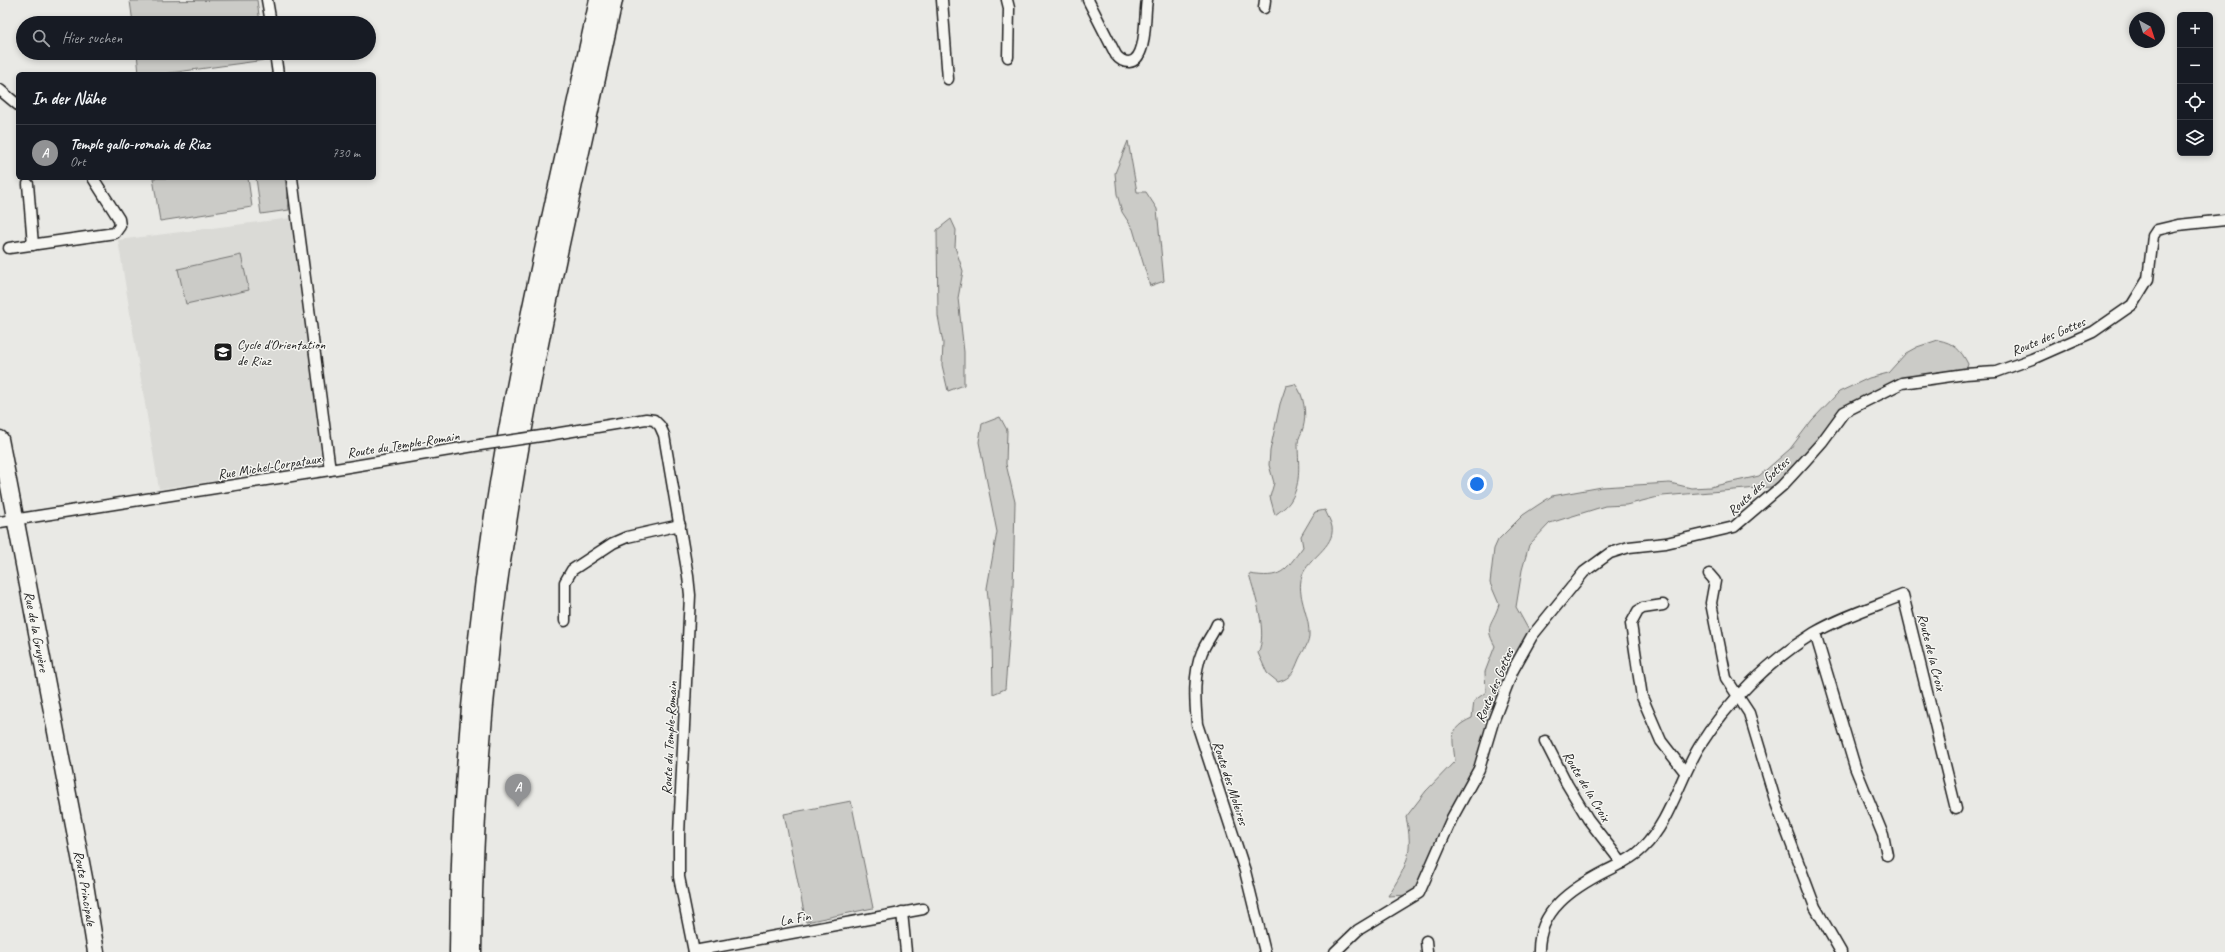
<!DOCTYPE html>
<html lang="de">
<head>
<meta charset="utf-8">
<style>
	:root { --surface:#171b24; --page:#242831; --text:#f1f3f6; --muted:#9ea1a6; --line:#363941; --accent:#919294 }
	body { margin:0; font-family:Caveat,sans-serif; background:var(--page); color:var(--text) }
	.controls { position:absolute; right:12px; top:12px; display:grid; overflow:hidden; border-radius:6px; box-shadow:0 2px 6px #0003 }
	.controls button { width:36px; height:36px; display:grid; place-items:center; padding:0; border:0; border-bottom:1px solid var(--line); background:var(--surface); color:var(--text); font:20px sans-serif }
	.compass { position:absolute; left:2129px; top:12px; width:36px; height:36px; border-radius:50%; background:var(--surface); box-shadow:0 2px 6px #0003; rotate:141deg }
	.you { position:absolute; left:1477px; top:484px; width:14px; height:14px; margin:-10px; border:3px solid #fff; border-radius:50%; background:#1a73e8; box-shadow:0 0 0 6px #1a73e833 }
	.badge { display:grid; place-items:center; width:26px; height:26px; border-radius:50%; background:var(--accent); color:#fff; font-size:13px; font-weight:700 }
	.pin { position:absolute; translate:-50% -33px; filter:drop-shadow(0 1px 2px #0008) }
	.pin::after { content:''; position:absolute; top:21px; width:14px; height:12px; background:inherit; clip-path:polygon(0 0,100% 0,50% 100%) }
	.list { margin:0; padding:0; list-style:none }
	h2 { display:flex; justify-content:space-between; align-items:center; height:52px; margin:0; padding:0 16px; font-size:17px }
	h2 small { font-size:13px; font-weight:400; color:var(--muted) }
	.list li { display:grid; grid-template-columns:26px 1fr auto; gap:12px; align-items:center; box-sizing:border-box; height:56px; padding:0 16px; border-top:1px solid var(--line) }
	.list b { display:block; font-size:15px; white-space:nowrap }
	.list p { margin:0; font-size:13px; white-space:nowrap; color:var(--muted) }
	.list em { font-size:13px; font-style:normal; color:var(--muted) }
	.icon { flex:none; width:22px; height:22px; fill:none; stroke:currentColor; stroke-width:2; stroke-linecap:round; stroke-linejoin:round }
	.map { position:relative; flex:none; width:2225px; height:952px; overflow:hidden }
	.search { position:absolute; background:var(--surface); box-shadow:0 2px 6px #0003; left:16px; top:16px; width:360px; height:44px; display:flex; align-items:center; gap:10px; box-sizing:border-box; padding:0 14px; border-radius:22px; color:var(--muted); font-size:15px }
	.panel { position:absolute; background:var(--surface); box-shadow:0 2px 6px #0003; left:16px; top:72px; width:360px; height:108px; border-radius:6px }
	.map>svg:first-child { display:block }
	.built { fill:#dadad6 }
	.green { fill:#cbcbc7; stroke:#747472 }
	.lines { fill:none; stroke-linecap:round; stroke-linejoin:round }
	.street-casing { stroke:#1c1c1c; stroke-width:13 }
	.primary-casing { stroke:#1c1c1c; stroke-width:19 }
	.highway-casing { stroke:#1c1c1c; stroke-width:21 }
	.street { stroke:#f6f6f2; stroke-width:10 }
	.primary { stroke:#f6f6f2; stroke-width:16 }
	.highway { stroke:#f6f6f2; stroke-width:18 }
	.street-bridge-casing { stroke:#1c1c1c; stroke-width:13; stroke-linecap:butt }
	.street-bridge { stroke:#f6f6f2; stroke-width:10 }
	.labels { text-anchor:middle; stroke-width:3; stroke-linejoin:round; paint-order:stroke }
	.street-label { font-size:14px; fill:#1c1c1c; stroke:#f6f6f2 }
	.poi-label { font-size:14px; fill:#1c1c1c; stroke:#f6f6f2; text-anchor:start }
</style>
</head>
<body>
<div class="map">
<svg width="2225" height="952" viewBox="0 0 2225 952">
	<rect width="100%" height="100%" fill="#e9e9e5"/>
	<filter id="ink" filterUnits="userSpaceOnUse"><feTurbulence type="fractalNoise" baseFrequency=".025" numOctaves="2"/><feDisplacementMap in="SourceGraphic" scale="8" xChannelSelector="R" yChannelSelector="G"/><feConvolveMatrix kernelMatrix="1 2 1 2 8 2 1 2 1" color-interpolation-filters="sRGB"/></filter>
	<g filter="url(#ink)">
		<polygon class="built" points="291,218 324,464 159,489 118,240"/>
		<g class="green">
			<polygon points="257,0 260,23 133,23 130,1"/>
			<polygon points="137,53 264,53 265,60 162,74 139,74"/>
			<polygon points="1128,141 1137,192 1146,192 1157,209 1164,281 1150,286 1133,229 1122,212 1117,194 1115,173"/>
			<polygon points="153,178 248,178 252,207 160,221"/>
			<polygon points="256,178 285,178 289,210 261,214"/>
			<polygon points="951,219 956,230 955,247 963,271 958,298 964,352 964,385 948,391 942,365 943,343 938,316 937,230"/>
			<polygon points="241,255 249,290 186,304 178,269"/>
			<path d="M 1938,340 C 1954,343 1961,350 1968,364 L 1965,374 L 1902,383 L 1844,412 L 1782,486 L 1662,496 L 1626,505 L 1605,506 L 1550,523 L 1529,545 L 1522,570 L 1516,607 L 1532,636 L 1480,766 L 1419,892 L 1410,895 L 1388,896 C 1407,866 1414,852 1406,817 L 1426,791 L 1455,761 C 1453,738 1447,729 1472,718 L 1474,701 L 1486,692 L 1485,672 L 1495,646 C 1483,624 1493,625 1499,604 L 1490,583 L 1494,549 L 1498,540 L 1523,515 L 1538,505 L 1552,496 L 1602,487 L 1670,483 L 1691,488 L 1710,487 L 1759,476 L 1790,449 L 1812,420 L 1839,392 L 1869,378 L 1888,373 L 1906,353 L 1917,347 Z"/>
			<path d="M 1295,384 C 1304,394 1307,415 1303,428 C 1302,433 1298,438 1298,443 C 1298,462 1302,482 1291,500 C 1288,506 1280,511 1275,515 L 1270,497 L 1274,483 L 1269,465 L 1270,451 L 1280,404 L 1286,386 Z"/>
			<polygon points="1000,417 1007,430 1006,464 1015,502 1013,589 1005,689 993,694 992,639 987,588 997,532 979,442 982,424"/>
			<path d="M 1325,510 C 1327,515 1331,521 1332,527 C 1335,547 1308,558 1302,576 C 1296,595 1309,614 1309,633 C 1310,644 1303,650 1299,659 C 1294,671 1292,678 1278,682 L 1267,673 L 1258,653 C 1268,633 1255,595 1249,574 C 1282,579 1284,572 1303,547 L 1301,536 L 1315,512 Z"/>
			<polygon points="851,801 873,908 806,922 784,814"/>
		</g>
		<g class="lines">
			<defs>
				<g id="street">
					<polyline points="267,0 271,23"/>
					<polyline points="942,0 948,79"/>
					<polyline points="1007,0 1009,8 1008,57"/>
					<path d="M 1088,0 L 1116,55 C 1119,59 1123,62 1129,62 C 1148,60 1144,15 1147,0"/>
					<polyline points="1264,8 1265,0"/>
					<polyline points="275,53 278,74"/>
					<polyline points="0,90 18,105"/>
					<polyline points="28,184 33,245"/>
					<polyline points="9,248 115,233 120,226 119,219 93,178"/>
					<polyline points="548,435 646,419 654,420 660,426 664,435 688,576 690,595 679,835 679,877 694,952"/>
					<polyline points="330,470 480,445"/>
					<polyline points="0,522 330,470 292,178"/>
					<polyline points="1709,574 1715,581 1711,603 1726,678 1749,713 1776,803 1815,907 1841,952"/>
					<polyline points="1663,605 1643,608 1638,611 1631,624 1642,697 1661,741 1685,772"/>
					<polyline points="565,621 565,582 572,570 613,543 627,537 680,525"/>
					<path d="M 1217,624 C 1213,634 1206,642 1202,652 C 1193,673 1195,702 1197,724 L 1245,871 L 1265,952"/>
					<polyline points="1815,633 1855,767 1883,835 1887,855"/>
					<polyline points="1545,741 1567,784 1588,819 1622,863"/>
					<polyline points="902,912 906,952"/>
					<polyline points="1426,941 1427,952"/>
					<polyline points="694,951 923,909"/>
					<polyline points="1335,952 1358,930 1419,893 1452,818 1479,769 1493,722 1513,670 1532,636 1584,572 1610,553 1629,547 1666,543 1734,527 1782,486 1805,461 1822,442 1844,412 1902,383 1965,374 1996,372 2032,359 2093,332 2132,305 2148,279 2153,236 2157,230 2178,225 2225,220"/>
					<path d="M 1539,952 C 1538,910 1573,888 1606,871 C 1618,865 1632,859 1642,849 C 1670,822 1679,780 1699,747 C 1727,702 1769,661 1814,633 C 1841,617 1873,607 1903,595 L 1956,809"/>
				</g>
				<g id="primary">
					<path id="s1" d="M 0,439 L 84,878 L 96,952"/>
				</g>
				<g id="highway">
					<path d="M 459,952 C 460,808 472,665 493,522 C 519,347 562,173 599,0"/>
					<path d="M 472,952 C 473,808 484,664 507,522 C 534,347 576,174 613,0"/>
				</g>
			</defs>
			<use href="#street" class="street-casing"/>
			<use href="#primary" class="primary-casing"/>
			<use href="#highway" class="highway-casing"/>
			<use href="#street" class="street"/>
			<use href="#primary" class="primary"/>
			<use href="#highway" class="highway"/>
			<defs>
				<polyline id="street-bridge" points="480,445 548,435"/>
			</defs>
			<use href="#street-bridge" class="street-bridge-casing"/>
			<use href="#street-bridge" class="street-bridge"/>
		</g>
	</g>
	<defs>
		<symbol id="school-square" viewBox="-11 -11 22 22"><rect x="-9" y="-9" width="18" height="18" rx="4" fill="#1c1c1c" stroke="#f6f6f2"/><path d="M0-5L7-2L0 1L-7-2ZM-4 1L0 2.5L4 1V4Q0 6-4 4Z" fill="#fff"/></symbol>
	</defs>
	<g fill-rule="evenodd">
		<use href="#school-square" x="212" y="341" width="22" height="22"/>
	</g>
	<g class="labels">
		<g class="street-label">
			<text transform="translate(2048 336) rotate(-23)" y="5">Route des Gottes</text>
			<text transform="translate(403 444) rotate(-9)" y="5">Route du Temple-Romain</text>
			<text transform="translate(269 466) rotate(-9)" y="5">Rue Michel-Corpataux</text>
			<text transform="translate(1758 486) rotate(-43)" y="5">Route des Gottes</text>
			<text dy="5" stroke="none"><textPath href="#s1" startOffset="196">Rue de la Gruyère</textPath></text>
			<text transform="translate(1932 652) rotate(76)" y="5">Route de la Croix</text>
			<text transform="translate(1494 685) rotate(-67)" y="5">Route des Gottes</text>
			<text transform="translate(669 738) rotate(-87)" y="5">Route du Temple-Romain</text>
			<text transform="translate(1231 783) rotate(72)" y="5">Route des Moleires</text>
			<text transform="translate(1587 786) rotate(59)" y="5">Route de la Croix</text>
			<text dy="5" stroke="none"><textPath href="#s1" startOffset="457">Route Principale</textPath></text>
			<text transform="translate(795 918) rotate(-11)" y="5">La Fin</text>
		</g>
		<g class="poi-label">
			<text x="237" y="349">Cycle d'Orientation<tspan x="237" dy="16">de Riaz</tspan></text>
		</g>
	</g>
</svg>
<div class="controls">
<button>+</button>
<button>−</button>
<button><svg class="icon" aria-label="locate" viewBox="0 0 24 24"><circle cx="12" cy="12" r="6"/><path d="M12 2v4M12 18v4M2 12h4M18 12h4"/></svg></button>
<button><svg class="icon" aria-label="layers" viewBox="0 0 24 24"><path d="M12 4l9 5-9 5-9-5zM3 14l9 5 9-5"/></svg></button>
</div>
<svg class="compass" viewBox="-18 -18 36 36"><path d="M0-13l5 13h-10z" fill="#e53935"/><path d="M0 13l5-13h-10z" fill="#9ea1a6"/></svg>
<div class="you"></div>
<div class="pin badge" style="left:518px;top:807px">A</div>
<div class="search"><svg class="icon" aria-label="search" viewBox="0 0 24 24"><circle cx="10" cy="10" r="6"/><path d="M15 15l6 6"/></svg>Hier suchen</div>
<section class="panel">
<h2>In der Nähe<small></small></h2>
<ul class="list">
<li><span class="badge">A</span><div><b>Temple gallo-romain de Riaz</b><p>Ort</p></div><em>730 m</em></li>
</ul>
</section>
</div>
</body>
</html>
